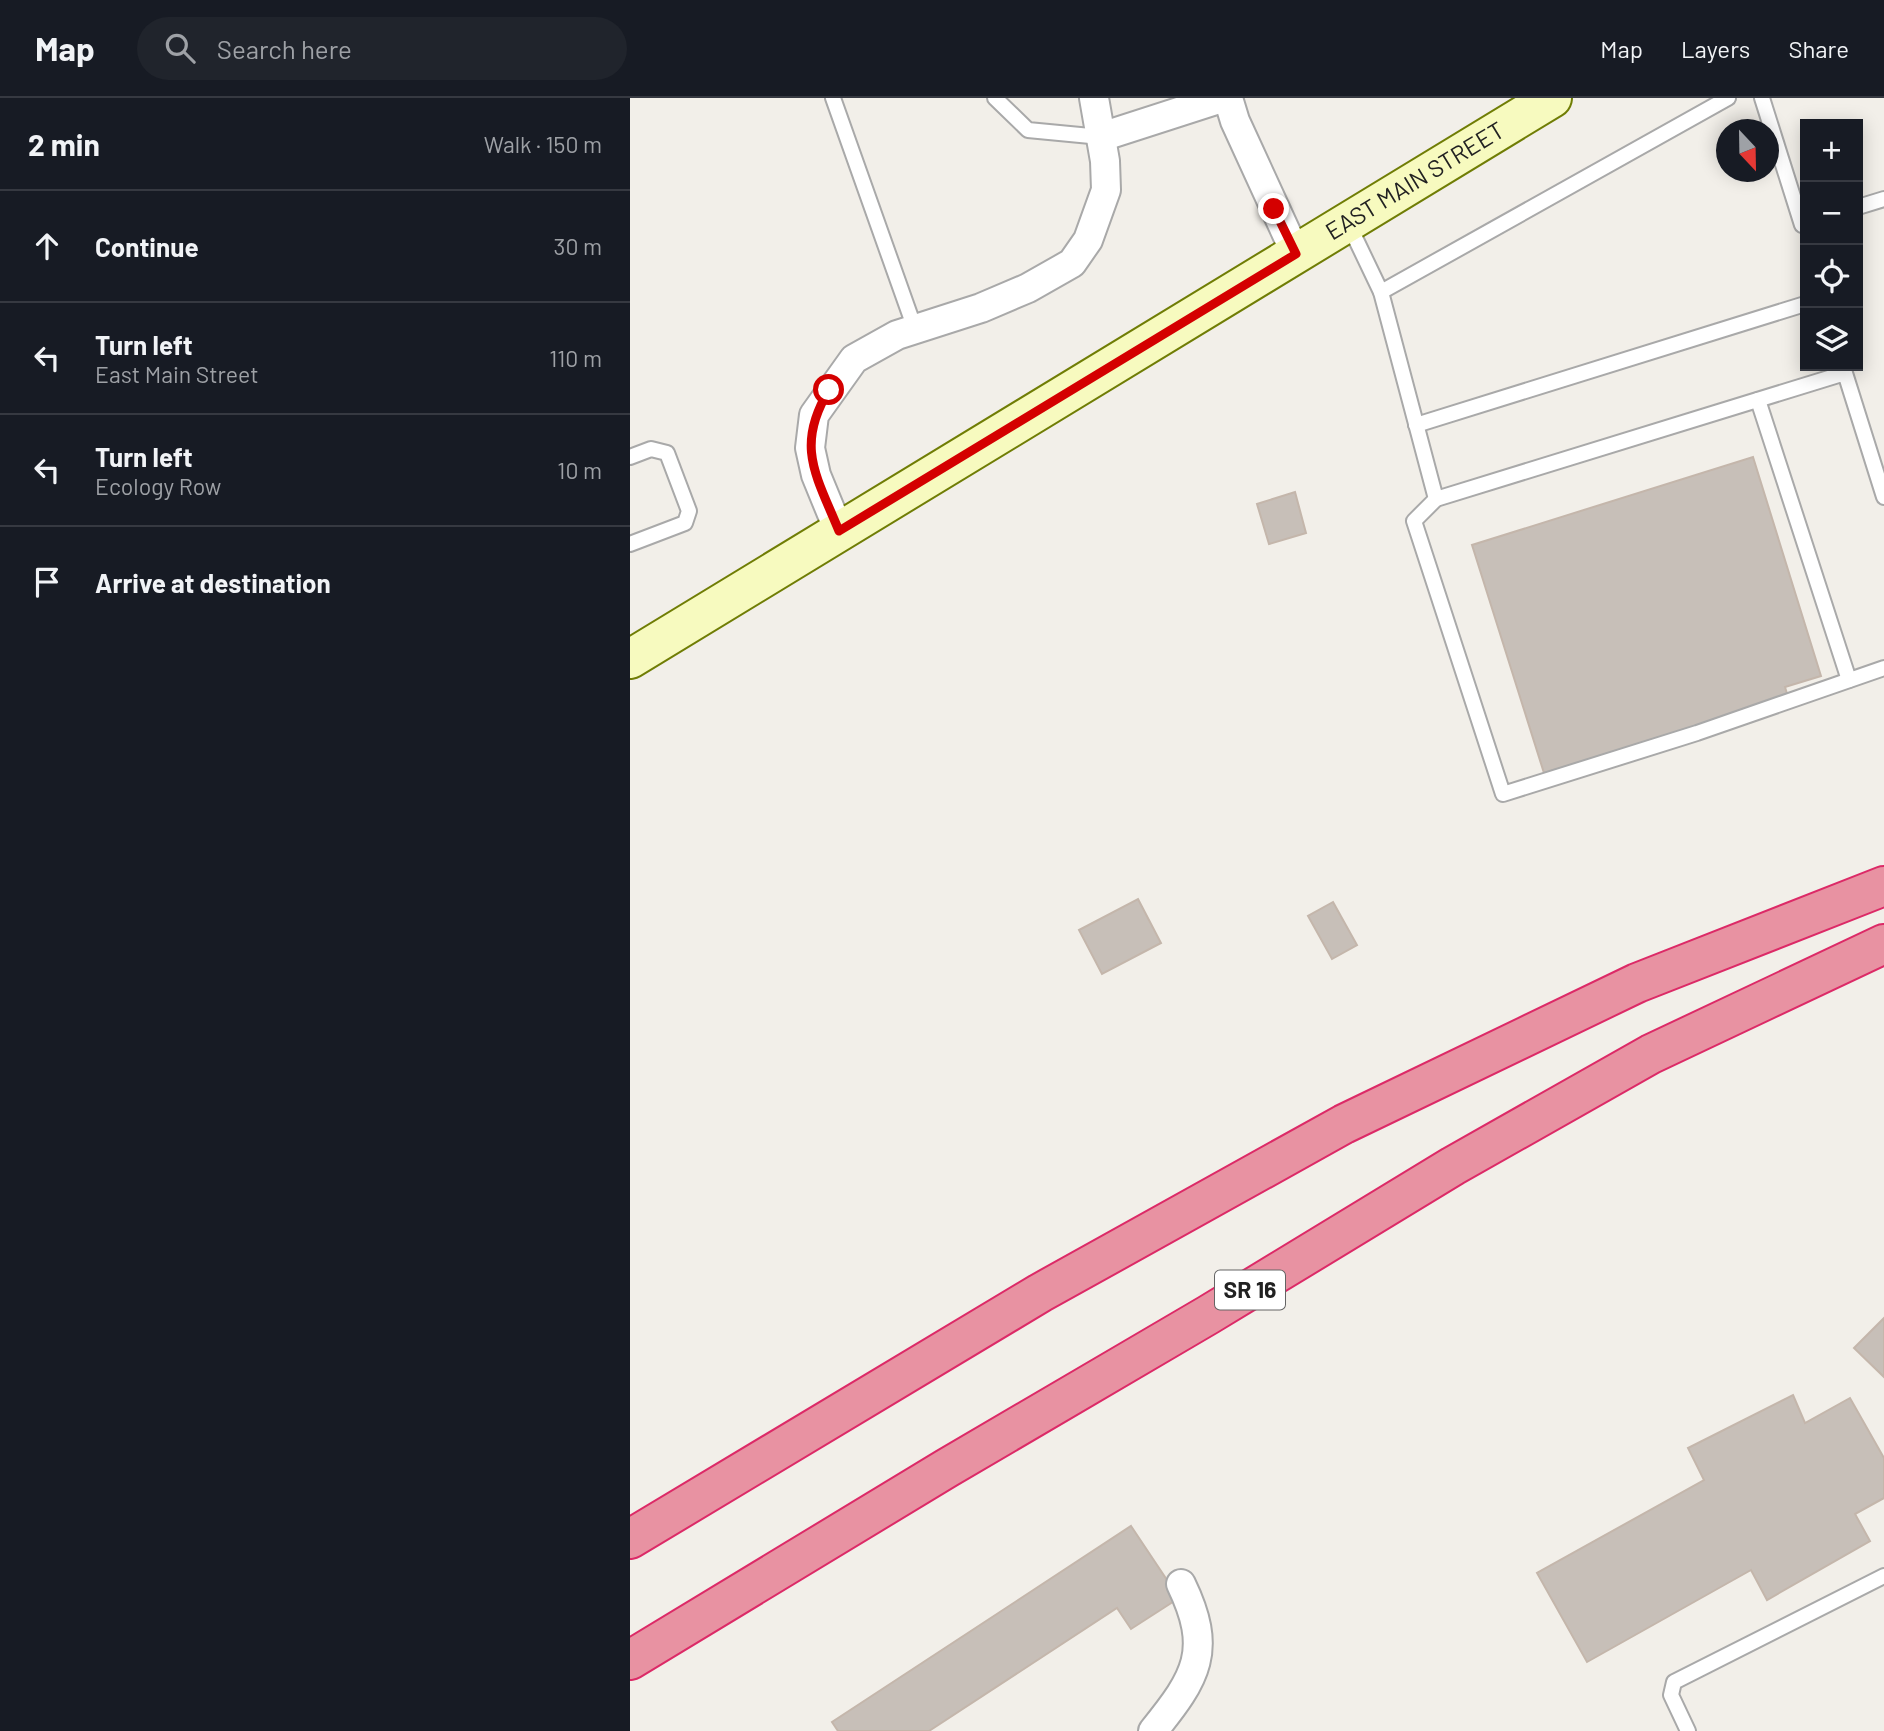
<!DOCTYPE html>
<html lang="en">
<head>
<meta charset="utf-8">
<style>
	:root { --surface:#171b24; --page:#20242c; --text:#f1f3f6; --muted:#9ea1a6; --line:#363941 }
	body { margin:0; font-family:Barlow,sans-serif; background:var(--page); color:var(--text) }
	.controls { position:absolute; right:21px; top:21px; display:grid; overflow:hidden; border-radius:0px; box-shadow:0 4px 18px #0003 }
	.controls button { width:63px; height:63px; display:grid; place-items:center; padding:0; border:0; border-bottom:2px solid var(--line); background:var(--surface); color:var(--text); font:35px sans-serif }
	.compass { position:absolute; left:1086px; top:21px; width:63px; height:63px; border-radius:50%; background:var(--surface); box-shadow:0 4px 18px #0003; rotate:158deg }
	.stop { position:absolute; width:21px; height:21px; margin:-16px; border:5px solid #d40000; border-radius:50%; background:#fff }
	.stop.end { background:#d40000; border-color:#fff; box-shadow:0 2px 7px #0008 }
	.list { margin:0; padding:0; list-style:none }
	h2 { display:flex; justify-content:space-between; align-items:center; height:91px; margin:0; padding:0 28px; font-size:30px }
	h2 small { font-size:23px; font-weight:400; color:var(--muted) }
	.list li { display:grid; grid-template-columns:46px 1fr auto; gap:21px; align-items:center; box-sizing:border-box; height:112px; padding:0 28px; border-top:2px solid var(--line) }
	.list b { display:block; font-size:26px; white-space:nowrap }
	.list p { margin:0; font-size:23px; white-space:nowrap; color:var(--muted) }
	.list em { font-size:23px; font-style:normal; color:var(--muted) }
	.icon { flex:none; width:38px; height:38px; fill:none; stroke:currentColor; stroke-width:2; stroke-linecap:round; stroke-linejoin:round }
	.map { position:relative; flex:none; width:1254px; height:1633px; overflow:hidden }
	header { display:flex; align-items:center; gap:42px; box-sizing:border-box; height:98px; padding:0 35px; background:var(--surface); border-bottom:2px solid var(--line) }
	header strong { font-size:33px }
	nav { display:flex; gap:38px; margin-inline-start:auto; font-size:24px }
	.search { width:490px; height:63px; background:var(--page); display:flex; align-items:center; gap:18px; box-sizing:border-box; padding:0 24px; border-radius:38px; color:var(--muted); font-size:26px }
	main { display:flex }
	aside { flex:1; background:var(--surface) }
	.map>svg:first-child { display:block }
	.building { fill:#c7bfb8; stroke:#c4b6ab; stroke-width:2 }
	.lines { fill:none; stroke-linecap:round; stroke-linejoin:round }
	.lane-casing { stroke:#a9a9a9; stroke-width:18 }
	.street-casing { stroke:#a9a9a9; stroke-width:32 }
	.secondary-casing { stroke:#707d05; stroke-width:42 }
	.highway-casing { stroke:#dc2a67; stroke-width:42 }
	.lane { stroke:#fff; stroke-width:14 }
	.street { stroke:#fff; stroke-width:28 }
	.secondary { stroke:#f7fabf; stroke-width:38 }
	.highway { stroke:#e892a2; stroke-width:38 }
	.route { stroke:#d40000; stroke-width:9 }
	.labels { text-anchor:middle; stroke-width:6; stroke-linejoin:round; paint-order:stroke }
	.shield { fill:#fff; stroke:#646464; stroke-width:2 }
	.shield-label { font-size:23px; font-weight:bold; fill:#222 }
	.street-label { font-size:24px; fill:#222; stroke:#fff }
</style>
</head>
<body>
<header>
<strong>Map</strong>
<div class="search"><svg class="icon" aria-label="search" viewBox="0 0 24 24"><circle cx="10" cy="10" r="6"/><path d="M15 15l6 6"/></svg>Search here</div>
<nav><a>Map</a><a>Layers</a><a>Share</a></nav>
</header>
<main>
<aside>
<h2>2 min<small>Walk · 150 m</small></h2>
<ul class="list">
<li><svg class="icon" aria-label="ahead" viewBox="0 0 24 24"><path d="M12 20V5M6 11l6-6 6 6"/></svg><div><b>Continue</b></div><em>30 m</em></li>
<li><svg class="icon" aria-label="left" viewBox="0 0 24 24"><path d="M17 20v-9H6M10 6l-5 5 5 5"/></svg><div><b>Turn left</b><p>East Main Street</p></div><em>110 m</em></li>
<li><svg class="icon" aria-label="left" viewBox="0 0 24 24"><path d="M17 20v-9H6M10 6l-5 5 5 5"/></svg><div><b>Turn left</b><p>Ecology Row</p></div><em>10 m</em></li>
<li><svg class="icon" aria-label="arrive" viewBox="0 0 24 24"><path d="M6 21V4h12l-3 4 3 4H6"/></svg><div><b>Arrive at destination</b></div></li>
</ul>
</aside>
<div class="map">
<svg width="1254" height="1633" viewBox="0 0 1254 1633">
	<rect width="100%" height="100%" fill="#f2efe9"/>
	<g class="building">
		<polygon points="1123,359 1191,578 1155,589 1158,599 914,675 842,447"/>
		<polygon points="665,394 676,435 639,446 627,406"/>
		<polygon points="508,801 531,845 472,876 449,832"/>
		<polygon points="703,804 727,847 702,861 678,818"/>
		<polygon points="1254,1220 1254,1279 1224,1250"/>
		<polygon points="1163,1297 1175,1325 1220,1300 1254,1360 1254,1400 1225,1416 1240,1443 1137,1502 1121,1472 957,1564 907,1475 1074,1382 1058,1350"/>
		<polygon points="501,1428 549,1500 501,1531 487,1510 299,1633 208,1633 202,1624"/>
	</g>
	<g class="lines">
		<defs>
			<g id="lane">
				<polyline points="203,0 285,231"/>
				<polyline points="365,0 398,32 471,39"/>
				<polyline points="1132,0 1172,127"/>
				<polyline points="1228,109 1254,101"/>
				<polyline points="719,127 751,194 806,401"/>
				<polyline points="751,194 1098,0"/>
				<polyline points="1128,302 1219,582"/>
				<polyline points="786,327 1175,206"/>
				<polyline points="0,359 21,351 37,355 59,413 55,425 0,446"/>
				<polyline points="1254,399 1215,275 806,401 784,423 873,696 1067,635 1254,570"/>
				<polyline points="1058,1633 1041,1597 1044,1584 1254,1478"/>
			</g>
			<g id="street">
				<polyline points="598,0 605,23 666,156"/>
				<polyline points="471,39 592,0"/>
				<polyline points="209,433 186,377 180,350 184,317 224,261 267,237 351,210 398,190 442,165 458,142 476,92 475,63 464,0"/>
				<path d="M 523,1633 C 567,1579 583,1552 551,1486"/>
			</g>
			<g id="secondary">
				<path id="s1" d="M 0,561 L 922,0"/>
			</g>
			<g id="highway">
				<polyline points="0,1441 410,1195 714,1026 1007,885 1254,788"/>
				<polyline points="0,1562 317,1370 578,1217 823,1068 1021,956 1254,846"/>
			</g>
		</defs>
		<use href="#lane" class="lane-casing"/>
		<use href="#street" class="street-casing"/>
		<use href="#secondary" class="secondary-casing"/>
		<use href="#highway" class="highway-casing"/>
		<use href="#lane" class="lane"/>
		<use href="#street" class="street"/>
		<use href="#secondary" class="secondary"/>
		<use href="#highway" class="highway"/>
	</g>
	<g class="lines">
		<path class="route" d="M 199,292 C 165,348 186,377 209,433 L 666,156 L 644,111"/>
	</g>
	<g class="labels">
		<rect class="shield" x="585" y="1172.5" width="70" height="39" rx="5"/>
		<g class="shield-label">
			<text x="620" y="1200">SR 16</text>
		</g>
		<g class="street-label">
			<text dy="8" stroke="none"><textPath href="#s1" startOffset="919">EAST MAIN STREET</textPath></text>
		</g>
	</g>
</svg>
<div class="controls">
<button>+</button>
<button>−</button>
<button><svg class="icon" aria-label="locate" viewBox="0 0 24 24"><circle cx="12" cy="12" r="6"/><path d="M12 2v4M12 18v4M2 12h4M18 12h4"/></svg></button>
<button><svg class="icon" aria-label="layers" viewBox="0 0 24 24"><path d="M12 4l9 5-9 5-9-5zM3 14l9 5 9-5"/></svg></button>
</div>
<svg class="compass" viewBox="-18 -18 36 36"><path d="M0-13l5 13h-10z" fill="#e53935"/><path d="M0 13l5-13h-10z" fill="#9ea1a6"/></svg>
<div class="stop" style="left:199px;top:292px"></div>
<div class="stop end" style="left:644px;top:111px"></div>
</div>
</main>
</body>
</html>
